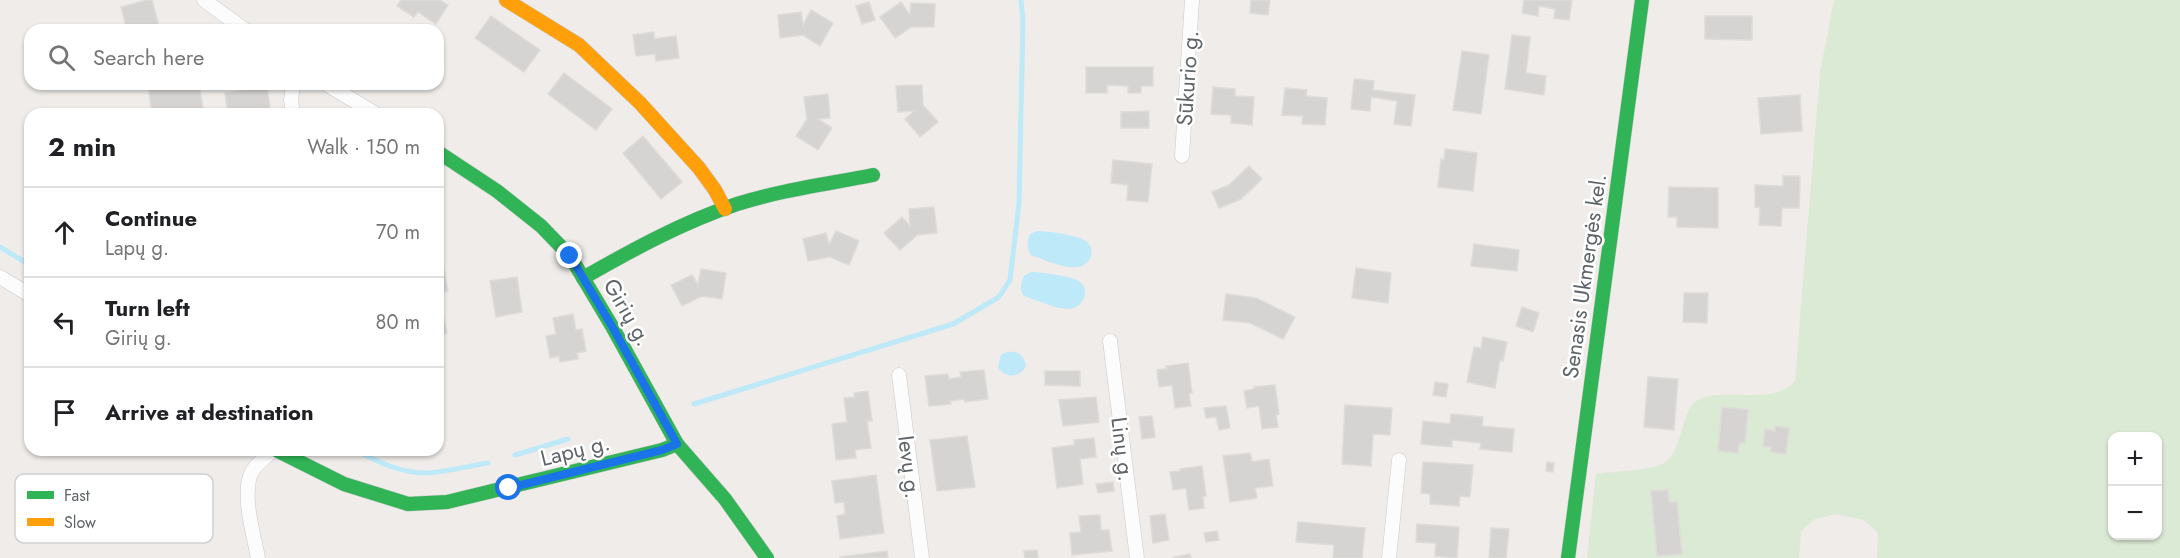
<!DOCTYPE html>
<html lang="en">
<head>
<meta charset="utf-8">
<style>
	:root { --surface:#fff; --page:#f6f6f6; --text:#202124; --muted:#757577; --line:#e0e0e0 }
	body { margin:0; font-family:Jost,sans-serif; background:var(--page); color:var(--text) }
	.controls { position:absolute; right:18px; bottom:18px; display:grid; overflow:hidden; border-radius:12px; box-shadow:0 2px 4px #0004 }
	.controls button { width:54px; height:54px; display:grid; place-items:center; padding:0; border:0; border-bottom:2px solid var(--line); background:var(--surface); color:var(--text); font:30px sans-serif }
	.stop { position:absolute; width:18px; height:18px; margin:-14px; border:4px solid #1a73e8; border-radius:50%; background:#fff }
	.stop.end { background:#1a73e8; border-color:#fff; box-shadow:0 2px 6px #0008 }
	.list { margin:0; padding:0; list-style:none }
	h2 { display:flex; justify-content:space-between; align-items:center; height:78px; margin:0; padding:0 24px; font-size:26px }
	h2 small { font-size:20px; font-weight:400; color:var(--muted) }
	.list li { display:grid; grid-template-columns:39px 1fr auto; gap:18px; align-items:center; box-sizing:border-box; height:90px; padding:0 24px; border-top:2px solid var(--line) }
	.list b { display:block; font-size:22px; white-space:nowrap }
	.list p { margin:0; font-size:20px; white-space:nowrap; color:var(--muted) }
	.list em { font-size:20px; font-style:normal; color:var(--muted) }
	.icon { flex:none; width:33px; height:33px; fill:none; stroke:currentColor; stroke-width:2; stroke-linecap:round; stroke-linejoin:round }
	.map { position:relative; flex:none; width:2180px; height:558px; overflow:hidden }
	.search { position:absolute; background:var(--surface); box-shadow:0 2px 4px #0004; left:24px; top:24px; width:420px; height:66px; display:flex; align-items:center; gap:15px; box-sizing:border-box; padding:0 21px; border-radius:18px; color:var(--muted); font-size:22px }
	.panel { position:absolute; background:var(--surface); box-shadow:0 2px 4px #0004; left:24px; top:108px; width:420px; height:348px; border-radius:18px }
	.map>svg:first-child { display:block }
	.green { fill:#dbead5; fill-rule:evenodd }
	.water { fill:#bee9f8 }
	.lines { fill:none; stroke-linecap:round; stroke-linejoin:round }
	.stream { stroke:#bee9f8; stroke-width:5 }
	.building { fill:#d6d4d3; stroke:#dedbd8; stroke-width:1.5 }
	.street-casing { stroke:#cacaca; stroke-width:15 }
	.fast-casing { stroke:#cacaca; stroke-width:15 }
	.slow-casing { stroke:#cacaca; stroke-width:15 }
	.street { stroke:#fdfcfc; stroke-width:14 }
	.fast { stroke:#30b455; stroke-width:14 }
	.slow { stroke:#ff9f0a; stroke-width:14 }
	.route { stroke:#1a73e8; stroke-width:8 }
	.labels { text-anchor:middle; stroke-width:5; stroke-linejoin:round; paint-order:stroke }
	.street-label { font-size:22px; fill:#5e6467; stroke:#fff }
	.key { fill:#fff; stroke:#cfd0d1; stroke-width:1.5 }
	.key-label { font-size:16px; fill:#5e6467 }
</style>
</head>
<body>
<div class="map">
<svg width="2180" height="558" viewBox="0 0 2180 558">
	<rect width="100%" height="100%" fill="#efece9"/>
	<path class="green" d="M 1834,0 L 2180,0 L 2180,558 L 1877,558 L 1878,533 L 1864,520 L 1836,514 L 1815,519 L 1801,531 L 1799,558 L 1587,558 L 1596,474 C 1611,472 1647,470 1660,465 C 1685,455 1679,410 1698,400 C 1727,385 1771,408 1795,381 L 1820,73 ZM 2112,436 L 2158,436 L 2158,536 L 2112,536 Z"/>
	<g class="water">
		<path d="M 1037,231 C 1048,231 1075,235 1084,240 C 1098,248 1091,266 1077,267 C 1063,269 1044,259 1031,255 C 1026,247 1027,242 1030,234 Z"/>
		<path d="M 1031,272 C 1042,272 1067,276 1077,280 C 1092,288 1084,308 1069,309 C 1055,309 1037,300 1024,296 C 1019,289 1021,284 1024,276 Z"/>
		<path d="M 1007,352 C 1018,351 1024,355 1026,366 C 1020,378 1005,379 998,367 L 1001,355 Z"/>
	</g>
	<g class="lines">
		<g class="stream">
			<polyline points="0,247 30,265"/>
			<polyline points="694,404 953,324 999,297 1010,280 1019,203 1023,21 1021,0"/>
			<path d="M 355,450 C 378,462 400,473 427,473 C 447,472 468,466 488,463"/>
			<polyline points="515,455 568,439"/>
		</g>
	</g>
	<g class="building">
		<polygon points="147,0 152,0 160,30 127,30 121,7"/>
		<polygon points="401,0 440,0 448,5 436,24 418,12 414,17 397,6"/>
		<polygon points="1251,0 1270,0 1268,15 1250,13"/>
		<polygon points="1524,0 1572,0 1569,20 1554,18 1555,9 1539,6 1538,16 1522,13"/>
		<polygon points="869,2 875,20 862,24 856,6"/>
		<polygon points="901,2 910,15 911,3 935,4 934,27 911,27 895,38 880,17"/>
		<polygon points="811,10 833,23 820,46 803,35 780,38 778,15 801,12 803,25"/>
		<polygon points="491,16 540,50 524,72 475,38"/>
		<polygon points="1705,16 1752,16 1752,40 1705,39"/>
		<polygon points="654,32 654,39 676,36 679,58 656,61 655,54 636,56 633,35"/>
		<polygon points="1512,35 1530,37 1526,73 1546,76 1544,95 1505,89"/>
		<polygon points="1462,51 1489,55 1481,114 1453,110"/>
		<polygon points="1086,67 1153,67 1153,86 1141,86 1141,93 1128,93 1128,86 1107,85 1107,93 1086,93"/>
		<polygon points="564,73 612,109 596,130 548,94"/>
		<polygon points="1354,79 1374,81 1373,90 1415,95 1411,126 1394,124 1397,101 1371,97 1370,111 1351,109"/>
		<polygon points="148,84 199,84 204,114 152,114"/>
		<polygon points="922,85 923,105 938,122 920,137 905,119 914,111 898,112 896,86"/>
		<polygon points="267,87 271,114 228,114 225,93"/>
		<polygon points="1213,87 1235,89 1235,96 1254,97 1252,125 1231,123 1231,115 1211,114"/>
		<polygon points="1285,88 1307,90 1306,96 1327,98 1325,125 1302,124 1303,116 1282,115"/>
		<polygon points="828,94 830,118 818,119 832,128 818,150 796,136 807,119 804,97"/>
		<polygon points="1800,95 1802,131 1761,134 1758,98"/>
		<polygon points="1149,111 1149,128 1121,128 1121,112"/>
		<polygon points="643,136 682,182 661,199 623,153"/>
		<polygon points="1445,149 1477,153 1473,191 1438,187 1441,159 1444,160"/>
		<polygon points="1113,160 1152,164 1148,202 1127,200 1128,185 1111,183"/>
		<polygon points="1249,166 1262,179 1241,199 1219,208 1212,192 1229,185"/>
		<polygon points="1783,176 1800,176 1799,208 1782,208 1781,226 1759,225 1760,207 1755,207 1755,185 1783,186"/>
		<polygon points="1669,187 1718,188 1718,228 1677,227 1677,217 1668,217"/>
		<polygon points="934,207 937,233 917,235 900,250 884,233 902,217 910,226 909,209"/>
		<polygon points="836,231 859,241 849,265 830,257 808,261 803,239 826,233 829,245"/>
		<polygon points="1474,244 1519,250 1517,271 1471,266"/>
		<polygon points="438,255 441,255 448,291 438,293"/>
		<polygon points="1356,268 1391,273 1388,303 1352,298"/>
		<polygon points="701,269 726,273 722,299 702,296 682,306 671,285 692,275 698,285"/>
		<polygon points="517,277 522,312 496,317 490,281"/>
		<polygon points="1684,293 1708,293 1707,323 1683,322"/>
		<polygon points="1226,294 1256,298 1295,317 1283,339 1250,323 1223,320"/>
		<polygon points="1522,307 1539,313 1533,332 1516,326"/>
		<polygon points="442,310 447,333 438,335 438,311"/>
		<polygon points="573,314 576,330 582,329 586,351 577,353 578,359 560,362 559,356 550,358 546,336 556,334 553,318"/>
		<polygon points="1483,337 1507,342 1503,361 1500,360 1495,388 1467,382 1474,347 1481,348"/>
		<polygon points="1188,363 1192,393 1189,394 1191,406 1175,408 1172,385 1159,387 1157,370 1167,369 1166,366"/>
		<polygon points="984,370 988,399 965,402 964,399 950,401 951,404 929,406 925,376 948,374 949,379 961,377 960,372"/>
		<polygon points="1045,371 1080,371 1080,386 1045,385"/>
		<polygon points="1648,377 1678,379 1674,430 1644,427"/>
		<polygon points="1435,382 1448,384 1446,397 1433,395"/>
		<polygon points="1275,385 1279,414 1276,415 1278,427 1262,429 1259,406 1247,408 1244,391 1254,389 1254,387"/>
		<polygon points="868,391 872,421 867,421 871,448 855,450 856,458 836,460 832,424 847,422 844,398 855,397 854,393"/>
		<polygon points="1096,397 1099,422 1063,426 1059,400"/>
		<polygon points="1345,405 1392,408 1390,435 1373,434 1371,466 1342,464"/>
		<polygon points="1226,406 1230,428 1219,430 1216,417 1206,418 1204,408"/>
		<polygon points="1722,407 1748,410 1745,443 1739,443 1738,453 1718,451"/>
		<polygon points="1451,414 1483,417 1482,426 1514,429 1512,452 1480,449 1481,443 1452,440 1452,447 1421,444 1423,421 1450,424"/>
		<polygon points="1152,416 1155,437 1142,439 1139,417"/>
		<polygon points="1775,426 1789,428 1786,454 1771,452 1771,447 1763,446 1765,429 1775,431"/>
		<polygon points="967,436 975,487 937,491 930,440"/>
		<polygon points="1094,438 1096,457 1080,459 1083,484 1057,488 1052,448 1074,445 1074,440"/>
		<polygon points="1250,453 1252,462 1269,459 1273,486 1255,488 1257,498 1230,502 1223,456"/>
		<polygon points="1423,462 1473,465 1470,497 1460,496 1459,506 1430,504 1430,494 1421,493"/>
		<polygon points="1547,462 1554,463 1553,472 1546,471"/>
		<polygon points="1202,466 1206,496 1203,496 1204,508 1189,510 1186,488 1173,490 1170,472 1180,471 1180,469"/>
		<polygon points="876,475 884,533 840,539 837,516 845,514 844,502 835,503 832,481"/>
		<polygon points="1113,482 1114,491 1098,493 1096,484"/>
		<polygon points="1668,490 1669,502 1677,502 1682,554 1657,556 1651,491"/>
		<polygon points="1165,514 1169,540 1153,543 1150,516"/>
		<polygon points="1100,515 1101,530 1109,530 1112,551 1072,555 1070,533 1081,532 1079,516"/>
		<polygon points="1298,522 1365,528 1362,558 1333,558 1334,545 1296,542"/>
		<polygon points="1417,524 1459,527 1457,558 1435,556 1436,543 1416,542"/>
		<polygon points="1491,528 1509,529 1506,558 1489,558"/>
		<polygon points="1217,531 1219,540 1206,542 1204,533"/>
		<polygon points="1037,550 1038,558 1025,558 1024,551"/>
		<polygon points="887,551 888,558 840,558 840,557"/>
		<polygon points="1190,554 1191,558 1174,558 1174,557"/>
	</g>
	<g class="lines">
		<defs>
			<g id="street">
				<polyline points="204,0 245,30"/>
				<polyline points="326,84 376,114"/>
				<polyline points="293,114 291,100 293,84"/>
				<polyline points="1182,156 1192,0"/>
				<polyline points="0,277 30,295"/>
				<polyline points="1110,341 1137,558"/>
				<polyline points="899,375 922,558"/>
				<path d="M 258,558 C 254,535 240,491 253,470 C 258,463 267,456 273,450"/>
				<polyline points="1389,558 1399,460"/>
			</g>
			<g id="fast">
				<polyline points="438,152 497,191 541,226 570,256 613,328 677,444"/>
				<path d="M 583,278 C 632,250 683,222 737,204 C 781,190 828,184 873,175"/>
				<polyline points="276,450 344,484 408,504 447,502 662,450 677,444 725,499 767,558"/>
				<polyline points="1568,558 1642,0"/>
			</g>
			<polyline id="slow" points="506,0 579,45 640,103 699,168 715,190 725,209"/>
		</defs>
		<use href="#street" class="street-casing"/>
		<use href="#fast" class="fast-casing"/>
		<use href="#slow" class="slow-casing"/>
		<use href="#street" class="street"/>
		<use href="#fast" class="fast"/>
		<use href="#slow" class="slow"/>
	</g>
	<g class="lines">
		<polyline class="route" points="509,488 662,450 677,444 613,328 570,256"/>
	</g>
	<g class="labels">
		<g class="street-label">
			<text transform="translate(1187 78) rotate(-86)" y="8">Sūkurio g.</text>
			<text transform="translate(1584 276) rotate(-82)" y="8">Senasis Ukmergės kel.</text>
			<text transform="translate(628 312) rotate(60)" y="8">Girių g.</text>
			<text transform="translate(1123 449) rotate(83)" y="8">Linų g.</text>
			<text transform="translate(575 450) rotate(-14)" y="8">Lapų g.</text>
			<text transform="translate(910 467) rotate(83)" y="8">Ievų g.</text>
		</g>
	</g>
	<rect x="15" y="474" width="198" height="69" rx="9" class="key"/>
	<rect x="27" y="491" width="27" height="8" fill="#30b455"/>
	<rect x="27" y="518" width="27" height="8" fill="#ff9f0a"/>
	<g class="key-label">
		<text x="64" y="501">Fast</text>
		<text x="64" y="528">Slow</text>
	</g>
</svg>
<div class="controls">
<button>+</button>
<button>−</button>
</div>
<div class="stop" style="left:509px;top:488px"></div>
<div class="stop end" style="left:570px;top:256px"></div>
<div class="search"><svg class="icon" aria-label="search" viewBox="0 0 24 24"><circle cx="10" cy="10" r="6"/><path d="M15 15l6 6"/></svg>Search here</div>
<section class="panel">
<h2>2 min<small>Walk · 150 m</small></h2>
<ul class="list">
<li><svg class="icon" aria-label="ahead" viewBox="0 0 24 24"><path d="M12 20V5M6 11l6-6 6 6"/></svg><div><b>Continue</b><p>Lapų g.</p></div><em>70 m</em></li>
<li><svg class="icon" aria-label="left" viewBox="0 0 24 24"><path d="M17 20v-9H6M10 6l-5 5 5 5"/></svg><div><b>Turn left</b><p>Girių g.</p></div><em>80 m</em></li>
<li><svg class="icon" aria-label="arrive" viewBox="0 0 24 24"><path d="M6 21V4h12l-3 4 3 4H6"/></svg><div><b>Arrive at destination</b></div></li>
</ul>
</section>
</div>
</body>
</html>
